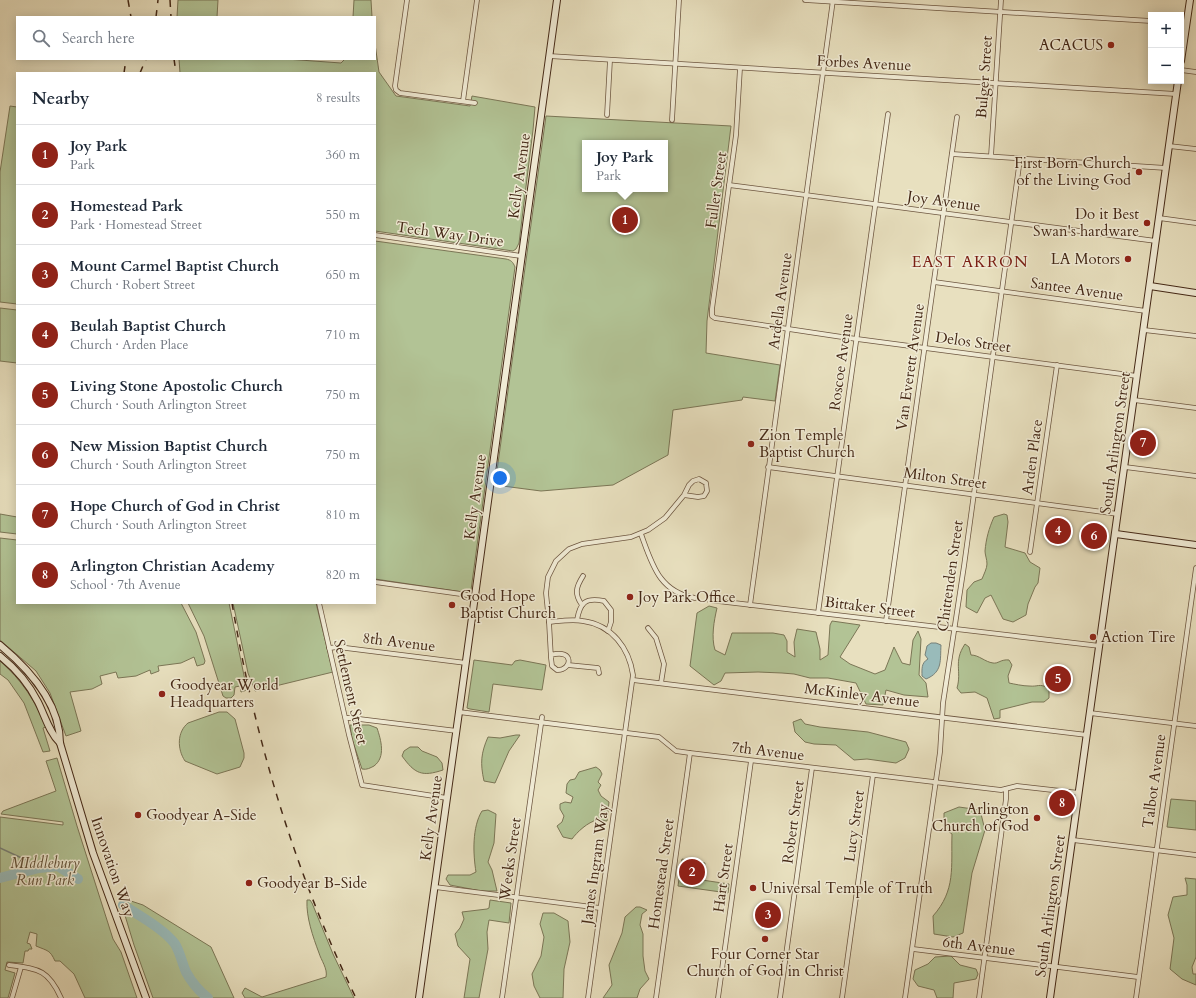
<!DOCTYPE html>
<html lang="en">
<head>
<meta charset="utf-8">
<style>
	:root { --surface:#fff; --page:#f6f6f7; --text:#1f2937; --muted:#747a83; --line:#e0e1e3; --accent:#8f2418 }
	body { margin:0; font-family:Cardo,serif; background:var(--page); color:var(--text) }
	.controls { position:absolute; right:12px; top:12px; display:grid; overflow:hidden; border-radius:0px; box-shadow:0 2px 10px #0003 }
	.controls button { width:36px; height:36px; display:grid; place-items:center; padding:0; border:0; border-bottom:1px solid var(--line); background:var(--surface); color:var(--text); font:20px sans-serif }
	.you { position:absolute; left:500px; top:478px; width:14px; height:14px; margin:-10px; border:3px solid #fff; border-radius:50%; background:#1a73e8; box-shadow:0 0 0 6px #1a73e833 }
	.badge { display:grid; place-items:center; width:26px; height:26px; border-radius:50%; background:var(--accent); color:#fff; font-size:13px; font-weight:700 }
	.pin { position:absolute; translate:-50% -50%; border:2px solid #fff; box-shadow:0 1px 4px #0006 }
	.popup { position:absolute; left:582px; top:140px; width:86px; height:52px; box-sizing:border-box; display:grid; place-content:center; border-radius:0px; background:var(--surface); filter:drop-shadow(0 1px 3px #0005); font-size:13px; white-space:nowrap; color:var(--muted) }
	.popup b { font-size:15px; color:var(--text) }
	.popup::after { content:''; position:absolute; left:50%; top:100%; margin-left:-8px; border:8px solid transparent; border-top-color:var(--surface) }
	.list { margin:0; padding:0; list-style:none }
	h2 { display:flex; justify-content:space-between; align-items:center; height:52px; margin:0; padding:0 16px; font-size:17px }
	h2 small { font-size:13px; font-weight:400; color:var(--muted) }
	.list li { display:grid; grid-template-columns:26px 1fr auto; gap:12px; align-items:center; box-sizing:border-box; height:60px; padding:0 16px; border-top:1px solid var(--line) }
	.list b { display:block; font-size:15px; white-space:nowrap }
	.list p { margin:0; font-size:13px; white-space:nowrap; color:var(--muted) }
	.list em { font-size:13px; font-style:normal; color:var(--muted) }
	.icon { flex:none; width:22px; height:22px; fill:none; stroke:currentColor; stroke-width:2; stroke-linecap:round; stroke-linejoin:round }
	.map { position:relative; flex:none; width:1196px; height:998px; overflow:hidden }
	.search { position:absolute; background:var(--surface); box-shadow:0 2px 10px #0003; left:16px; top:16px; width:360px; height:44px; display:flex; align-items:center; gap:10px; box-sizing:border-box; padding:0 14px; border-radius:0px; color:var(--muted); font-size:15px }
	.panel { position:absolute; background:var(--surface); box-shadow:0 2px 10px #0003; left:16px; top:72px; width:360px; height:532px; border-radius:0px }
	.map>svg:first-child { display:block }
	.green { fill:#b2c395; stroke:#7b7656; fill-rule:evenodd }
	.water { fill:#99bbba; stroke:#778078 }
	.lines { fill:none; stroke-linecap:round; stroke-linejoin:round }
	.stream { stroke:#778078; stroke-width:1.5 }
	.river { stroke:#99bbba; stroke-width:10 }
	.street-casing { stroke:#6d5640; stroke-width:5.5 }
	.secondary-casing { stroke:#442816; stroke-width:8 }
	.street { stroke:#f0ebd5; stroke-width:4 }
	.secondary { stroke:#f0ebd5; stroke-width:6 }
	.rail { stroke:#442816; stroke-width:1.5; stroke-dasharray:7 7; stroke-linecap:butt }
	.poi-dot { fill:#8f2418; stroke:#f0ebd5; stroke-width:1.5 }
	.labels { text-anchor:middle; stroke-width:3; stroke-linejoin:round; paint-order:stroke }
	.poi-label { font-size:15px; fill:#442816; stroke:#f0ebd5; text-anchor:start }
	.street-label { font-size:15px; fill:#442816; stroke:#f0ebd5 }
	.park-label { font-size:15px; font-style:italic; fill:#604f36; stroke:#f0ebd5 }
	.neighbourhood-label { font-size:16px; letter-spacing:1px; fill:#7a1f14; stroke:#f0ebd5 }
</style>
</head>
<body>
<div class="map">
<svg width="1196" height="998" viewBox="0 0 1196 998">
	<rect width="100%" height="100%" fill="#e8e0bf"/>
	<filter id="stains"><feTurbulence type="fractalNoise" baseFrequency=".005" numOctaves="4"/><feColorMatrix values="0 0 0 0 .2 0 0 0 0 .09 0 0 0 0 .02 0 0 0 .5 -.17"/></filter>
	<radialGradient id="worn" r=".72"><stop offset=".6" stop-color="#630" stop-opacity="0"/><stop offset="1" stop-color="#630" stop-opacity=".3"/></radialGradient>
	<g class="green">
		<polygon points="178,0 218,0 217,17 177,17"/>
		<polygon points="354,0 371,0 372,17 353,17"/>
		<polygon points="375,44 379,72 396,96 470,106 472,96 535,107 533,130 519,243 516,249 513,251 375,231 375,73 180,73 179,59 286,59 341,63 345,59 375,59"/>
		<polygon points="10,106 17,107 17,304 0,302 0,172"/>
		<path d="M 546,116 L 731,126 L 707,321 L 706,353 L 780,365 L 775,401 L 743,397 L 742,400 L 673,410 L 668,455 L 613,485 L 541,491 L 495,485 ZM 585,143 L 665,143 L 665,189 L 585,189 Z"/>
		<path d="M 375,241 L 506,259 C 511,260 513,262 515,267 L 471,590 L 469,591 L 463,592 L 375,579 Z"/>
		<polygon points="0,308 17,310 17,363 0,361"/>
		<polygon points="0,514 17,517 17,534 0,532"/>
		<path d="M 1004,514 L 1007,515 L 1008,522 L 1005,547 L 1025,553 L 1030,562 L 1040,568 L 1038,583 L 1035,587 L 1028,604 L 1026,615 L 1013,622 L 1003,619 L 991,595 L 985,598 L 977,613 L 966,607 L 967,590 L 974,582 L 982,579 C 984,574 987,568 987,564 C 987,559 985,555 985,551 C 986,539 989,528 994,517 Z"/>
		<polygon points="0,538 17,540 17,603 181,603 196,632 205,661 204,664 197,666 194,657 181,663 158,666 159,671 151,674 150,670 136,676 118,678 116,672 100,676 102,684 92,689 70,692 81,731 66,736 50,693 36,671 0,640"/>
		<polygon points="188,603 229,603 247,690 241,692 240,686 235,687 234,695 231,698 226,698 223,696 204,636"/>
		<polygon points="233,603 316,603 333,672 255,691 248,673"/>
		<path d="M 709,606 L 717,608 C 714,621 711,637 715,650 L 725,655 L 732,633 L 773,633 L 784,635 L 787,641 L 787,652 L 795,657 L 794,642 L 797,629 L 816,632 L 820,649 L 820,660 L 828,655 L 830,625 L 832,621 L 860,625 L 840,657 L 850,664 L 875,674 L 885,670 L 894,647 L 902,663 L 910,665 L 913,640 L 918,631 L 921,639 L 919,675 L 926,683 L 928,697 L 904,695 L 886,690 L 883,705 L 866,704 L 856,683 L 828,678 L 810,678 L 794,674 L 782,673 L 758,672 L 725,673 L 721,681 L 714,685 L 690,666 L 697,613 Z"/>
		<path d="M 965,644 L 969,647 L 971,655 C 979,655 985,662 993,663 C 998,664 1001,659 1009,660 L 1012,665 L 1008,676 L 1009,683 C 1014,684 1023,686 1029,686 C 1039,687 1038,683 1049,688 L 1049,698 L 1044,702 L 1032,702 L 1000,710 L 1000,718 L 994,719 L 987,698 L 975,692 L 961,693 L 957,688 C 962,671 953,662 965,644 Z"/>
		<polygon points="474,660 512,665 515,661 520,660 546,665 542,690 493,684 489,712 470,709 467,708"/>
		<path d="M 0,661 C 21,679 36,702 46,727 L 43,728 L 50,751 L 43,752 L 24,703 L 8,680 L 0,674 Z"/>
		<path d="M 219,712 L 227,712 L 235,719 L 244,753 L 244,758 L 240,767 L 217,774 L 185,761 C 177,749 177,732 188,723 Z"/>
		<polygon points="801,719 805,724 820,727 868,732 906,742 909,749 905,758 896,763 867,759 854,760 836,745 814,744 805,742 795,732 793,722"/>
		<path d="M 350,725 L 369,725 L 377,728 C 381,740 386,757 374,766 C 370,768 367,770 362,769 L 352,739 Z"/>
		<path d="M 516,735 L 520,735 L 509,751 L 495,783 L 484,781 C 480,763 481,753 488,737 L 500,738 Z"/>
		<path d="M 410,747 L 418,747 L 422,751 L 437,757 L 442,763 L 443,770 C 422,777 415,774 402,756 L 404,751 Z"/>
		<path d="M 57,758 L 77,826 L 113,939 L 121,952 L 137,998 L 85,998 L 74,974 L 60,961 L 55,961 C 50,950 48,951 36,946 L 37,934 L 30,932 L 27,943 L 30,944 L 32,949 L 29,949 L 28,951 L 25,951 L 23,963 L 7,962 L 5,970 L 15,973 L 8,998 L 0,998 L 0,817 L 63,825 L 63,822 L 1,814 L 3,811 L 56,791 L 46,761 Z"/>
		<path d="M 596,767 L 600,770 L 602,774 L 598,782 L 601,785 L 598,790 L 601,796 L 609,802 L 607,821 C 604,821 600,820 597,820 C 588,822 577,832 572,839 L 563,837 L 557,826 L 562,822 L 564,816 L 560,809 L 560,804 L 565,802 L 571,803 L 573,797 L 566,793 L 567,784 L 570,780 L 575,779 L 579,772 Z"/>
		<polygon points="1171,799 1196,801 1196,830 1167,827"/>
		<path d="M 959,807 L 980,810 L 985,830 L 972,873 L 963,933 L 953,937 L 934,934 L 933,916 C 956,890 951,867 952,834 L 944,828 L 944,813 Z"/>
		<path d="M 488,810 L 496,814 L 494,843 L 488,862 L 492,870 L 497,891 L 481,891 L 450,885 L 446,879 L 448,875 L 470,875 L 476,872 C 473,854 472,827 482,811 Z"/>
		<polygon points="682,859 705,863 702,880 729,884 728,893 678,886"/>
		<polygon points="1185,878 1196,879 1196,957 1192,967 1193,974 1196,974 1196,985 1182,979 1170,969 1174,938 1168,915 1173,897 1187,895 1187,885"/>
		<polygon points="120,899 131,901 143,905 211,947 234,998 153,998 134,945"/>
		<path d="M 307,900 L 310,900 L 312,903 L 333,954 L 354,998 L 245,998 L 242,993 L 245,988 L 262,997 L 326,977 C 328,969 321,960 319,953 C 313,937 306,917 307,900 Z"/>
		<polygon points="490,900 511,903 509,923 489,920 487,932 488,949 479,998 464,998 470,959 458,946 455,934 460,928 464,919 462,912 487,909 489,908"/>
		<polygon points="636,907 640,907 647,910 642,914 640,925 643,934 643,956 645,971 649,979 640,989 637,998 603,998 612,985 609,965 622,933 625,917"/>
		<polygon points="543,913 554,913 568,921 570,942 564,969 563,998 540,998 534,986 532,974 541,956 544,937 540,924"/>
		<polygon points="951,956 960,965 976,969 978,974 976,979 954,983 953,998 937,998 934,990 918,986 913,979 915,970 928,964 935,957"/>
	</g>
	<path class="water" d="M 931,643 L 936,643 L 941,645 C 940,660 943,672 926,679 L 922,676 C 922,669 921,663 928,659 L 925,655 L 927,646 Z"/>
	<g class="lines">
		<polyline class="stream" points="0,848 41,867"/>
		<g class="river">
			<polyline points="0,878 39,868 58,866 78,879"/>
			<path d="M 123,905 C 138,915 164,929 175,944 C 180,952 182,963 186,972 C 191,981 200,992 208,998"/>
		</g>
		<defs>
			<g id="street">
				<polyline points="407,0 395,86 396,90 400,93 475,103"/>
				<polyline points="805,0 1151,21"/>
				<polyline points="549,56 1176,94"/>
				<polyline points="740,68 736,135 712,309 712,316 715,318 842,337 1137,376"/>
				<polyline points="1181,70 1196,72"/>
				<polyline points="463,101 477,0"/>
				<polyline points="607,115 610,60"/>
				<polyline points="672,120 679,0"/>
				<polyline points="1169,146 1196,149"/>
				<polyline points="952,154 1166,168"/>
				<polyline points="991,156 1001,0"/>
				<polyline points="729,185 1156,241"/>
				<polyline points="1159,218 1196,223"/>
				<polyline points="375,235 521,256"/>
				<polyline points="934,282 1146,311"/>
				<polyline points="1144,330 1196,336"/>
				<polyline points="1134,400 1196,408"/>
				<polyline points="768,467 1118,514"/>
				<polyline points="1125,467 1196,476"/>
				<path d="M 641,534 C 652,564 659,592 695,598"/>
				<polyline points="1030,552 1057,365"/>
				<polyline points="375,582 475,596"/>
				<polyline points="709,600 1100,646"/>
				<polyline points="319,603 349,735 362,785 447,798"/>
				<path d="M 582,605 C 574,594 576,587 583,576"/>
				<polyline points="750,605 833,0"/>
				<polyline points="818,613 888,114"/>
				<path d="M 577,620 C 580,603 585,597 604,601 L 611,610 L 611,622 L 608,631"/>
				<polyline points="886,621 957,117"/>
				<path d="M 549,622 C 560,621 572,619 583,621 C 612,625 629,648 633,675 L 588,998"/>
				<polyline points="648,628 656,638 664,664 661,683"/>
				<polyline points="329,648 338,647 466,663"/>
				<path d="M 551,655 C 575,648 572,671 557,670 L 552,666 L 551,658 L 549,622 L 546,593 L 548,577 L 556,561 L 569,549 L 582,544 L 631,537 L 648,530 L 665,518 L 684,495 L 689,485 L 693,481 L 699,479 L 706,483 L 707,491 L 704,496 L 698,497 L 684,495"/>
				<polyline points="568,665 598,668 599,673"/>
				<polyline points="633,680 1087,735"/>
				<polyline points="459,712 659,737 676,751 690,753 1001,790 1017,786 1079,793"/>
				<polyline points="1090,713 1196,726"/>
				<polyline points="346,718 351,718 457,731"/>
				<polyline points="1073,840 1196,855"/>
				<polyline points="435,887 600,908"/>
				<polyline points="913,949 1138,977"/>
				<path d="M 9,965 C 38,969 48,969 61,998"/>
				<polyline points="12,998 21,967"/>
				<polyline points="502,998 542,717"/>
				<polyline points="656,998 690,753"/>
				<polyline points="718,998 751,761"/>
				<polyline points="780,998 812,768"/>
				<polyline points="842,998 873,775"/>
				<polyline points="905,998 940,752 943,703 964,566 1020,159"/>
				<polyline points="979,998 1006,799 1006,789"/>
				<polyline points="1136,998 1196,568"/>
			</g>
			<g id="secondary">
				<polyline points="1181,61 1190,0"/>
				<polyline points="1150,286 1196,293"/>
				<polyline points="1116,534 1196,545"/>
				<path d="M 0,645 C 29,669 60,704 60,743 L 93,853 L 146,998"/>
				<path d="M 0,656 C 15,668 29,684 38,702 C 45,716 49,732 60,743"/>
				<polyline points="419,998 459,712 557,0"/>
				<polyline points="1050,998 1178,81"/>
			</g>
		</defs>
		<use href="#street" class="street-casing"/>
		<use href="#secondary" class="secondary-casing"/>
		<use href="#street" class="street"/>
		<use href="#secondary" class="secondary"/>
		<g class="rail">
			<polyline points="128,0 131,17"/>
			<polyline points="170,0 171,17"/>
			<polyline points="156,17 158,0"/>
			<polyline points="174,59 176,73"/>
			<polyline points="124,73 126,59"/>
			<polyline points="140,73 146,59"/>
			<path d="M 232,603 C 255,740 295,873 356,998"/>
		</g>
	</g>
	<g class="poi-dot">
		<circle cx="1111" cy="45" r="4"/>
		<circle cx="1139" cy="172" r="4"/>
		<circle cx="1147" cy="223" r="4"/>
		<circle cx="1128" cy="259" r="4"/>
		<circle cx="751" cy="444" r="4"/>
		<circle cx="630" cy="597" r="4"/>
		<circle cx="452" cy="605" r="4"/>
		<circle cx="1093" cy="637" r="4"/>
		<circle cx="162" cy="694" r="4"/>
		<circle cx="138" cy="815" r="4"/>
		<circle cx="1037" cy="818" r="4"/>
		<circle cx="249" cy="883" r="4"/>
		<circle cx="753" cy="888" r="4"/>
		<circle cx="765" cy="939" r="4"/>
	</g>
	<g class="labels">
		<g class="poi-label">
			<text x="1103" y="50" text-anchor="end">ACACUS</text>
			<text x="1131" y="168" text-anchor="end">First Born Church<tspan x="1131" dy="17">of the Living God</tspan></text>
			<text x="1139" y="219" text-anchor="end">Do it Best<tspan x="1139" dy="17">Swan's hardware</tspan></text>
			<text x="1120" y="264" text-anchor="end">LA Motors</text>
			<text x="759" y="440">Zion Temple<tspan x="759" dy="17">Baptist Church</tspan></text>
			<text x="460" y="601">Good Hope<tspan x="460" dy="17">Baptist Church</tspan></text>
			<text x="638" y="602">Joy Park Office</text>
			<text x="1101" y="642">Action Tire</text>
			<text x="170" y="690">Goodyear World<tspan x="170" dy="17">Headquarters</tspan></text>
			<text x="1029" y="814" text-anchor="end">Arlington<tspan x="1029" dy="17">Church of God</tspan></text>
			<text x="146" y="820">Goodyear A-Side</text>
			<text x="257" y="888">Goodyear B-Side</text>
			<text x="761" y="893">Universal Temple of Truth</text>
			<text x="765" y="959" text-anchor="middle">Four Corner Star<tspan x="765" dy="17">Church of God in Christ</tspan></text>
		</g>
		<g class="street-label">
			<text transform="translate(864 63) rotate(3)" y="5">Forbes Avenue</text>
			<text transform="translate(984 77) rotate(-86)" y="5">Bulger Street</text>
			<text transform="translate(519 176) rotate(-82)" y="5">Kelly Avenue</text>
			<text transform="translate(716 190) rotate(-82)" y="5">Fuller Street</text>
			<text transform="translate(944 201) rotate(8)" y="5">Joy Avenue</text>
			<text transform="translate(450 234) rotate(8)" y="5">Tech Way Drive</text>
			<text transform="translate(1077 289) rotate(8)" y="5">Santee Avenue</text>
			<text transform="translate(780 301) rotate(-82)" y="5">Ardella Avenue</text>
			<text transform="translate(973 342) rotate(8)" y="5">Delos Street</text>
			<text transform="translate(841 362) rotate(-82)" y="5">Roscoe Avenue</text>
			<text transform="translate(910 367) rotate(-82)" y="5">Van Everett Avenue</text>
			<text transform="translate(1115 443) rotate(-82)" y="5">South Arlington Street</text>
			<text transform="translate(1032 457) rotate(-82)" y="5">Arden Place</text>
			<text transform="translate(945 478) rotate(8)" y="5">Milton Street</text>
			<text transform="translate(475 497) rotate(-82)" y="5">Kelly Avenue</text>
			<text transform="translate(950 576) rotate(-82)" y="5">Chittenden Street</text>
			<text transform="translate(870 607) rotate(7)" y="5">Bittaker Street</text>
			<text transform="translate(399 642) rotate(7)" y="5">8th Avenue</text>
			<text transform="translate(351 692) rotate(77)" y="5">Settlement Street</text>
			<text transform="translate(862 695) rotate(7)" y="5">McKinley Avenue</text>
			<text transform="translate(768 751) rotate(7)" y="5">7th Avenue</text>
			<text transform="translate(1154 781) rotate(-82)" y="5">Talbot Avenue</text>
			<text transform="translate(431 818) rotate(-82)" y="5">Kelly Avenue</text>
			<text transform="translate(793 822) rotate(-82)" y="5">Robert Street</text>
			<text transform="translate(854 826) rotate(-82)" y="5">Lucy Street</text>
			<text transform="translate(510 859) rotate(-82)" y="5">Weeks Street</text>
			<text transform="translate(595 864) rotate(-82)" y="5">James Ingram Way</text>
			<text transform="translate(113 867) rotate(71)" y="5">Innovation Way</text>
			<text transform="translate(661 874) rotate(-82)" y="5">Homestead Street</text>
			<text transform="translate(723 878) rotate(-82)" y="5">Hart Street</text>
			<text transform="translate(1050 906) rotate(-82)" y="5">South Arlington Street</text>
			<text transform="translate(979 946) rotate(7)" y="5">6th Avenue</text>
		</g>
		<g class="park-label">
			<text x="45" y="868">MIddlebury<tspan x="45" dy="17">Run Park</tspan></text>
		</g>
		<g class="neighbourhood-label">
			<text x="970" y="267">EAST AKRON</text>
		</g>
	</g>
	<rect width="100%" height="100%" filter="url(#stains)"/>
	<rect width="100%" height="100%" fill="url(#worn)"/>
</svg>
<div class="controls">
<button>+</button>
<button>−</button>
</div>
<div class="you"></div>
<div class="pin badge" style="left:625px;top:220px">1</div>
<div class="popup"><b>Joy Park</b>Park</div>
<div class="pin badge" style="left:692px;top:872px">2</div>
<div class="pin badge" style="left:768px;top:915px">3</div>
<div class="pin badge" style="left:1058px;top:531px">4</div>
<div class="pin badge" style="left:1058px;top:679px">5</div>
<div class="pin badge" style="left:1094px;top:536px">6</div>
<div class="pin badge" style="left:1143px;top:443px">7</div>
<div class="pin badge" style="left:1062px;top:803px">8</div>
<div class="search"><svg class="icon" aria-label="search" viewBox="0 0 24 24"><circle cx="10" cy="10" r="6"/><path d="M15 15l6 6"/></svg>Search here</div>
<section class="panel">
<h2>Nearby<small>8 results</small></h2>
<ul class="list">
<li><span class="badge">1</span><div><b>Joy Park</b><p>Park</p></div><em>360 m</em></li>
<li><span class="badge">2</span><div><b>Homestead Park</b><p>Park · Homestead Street</p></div><em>550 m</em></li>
<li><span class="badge">3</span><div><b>Mount Carmel Baptist Church</b><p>Church · Robert Street</p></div><em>650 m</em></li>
<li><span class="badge">4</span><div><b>Beulah Baptist Church</b><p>Church · Arden Place</p></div><em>710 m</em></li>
<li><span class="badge">5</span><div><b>Living Stone Apostolic Church</b><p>Church · South Arlington Street</p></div><em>750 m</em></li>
<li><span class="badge">6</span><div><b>New Mission Baptist Church</b><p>Church · South Arlington Street</p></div><em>750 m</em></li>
<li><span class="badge">7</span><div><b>Hope Church of God in Christ</b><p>Church · South Arlington Street</p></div><em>810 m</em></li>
<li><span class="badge">8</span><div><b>Arlington Christian Academy</b><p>School · 7th Avenue</p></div><em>820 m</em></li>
</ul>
</section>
</div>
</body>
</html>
